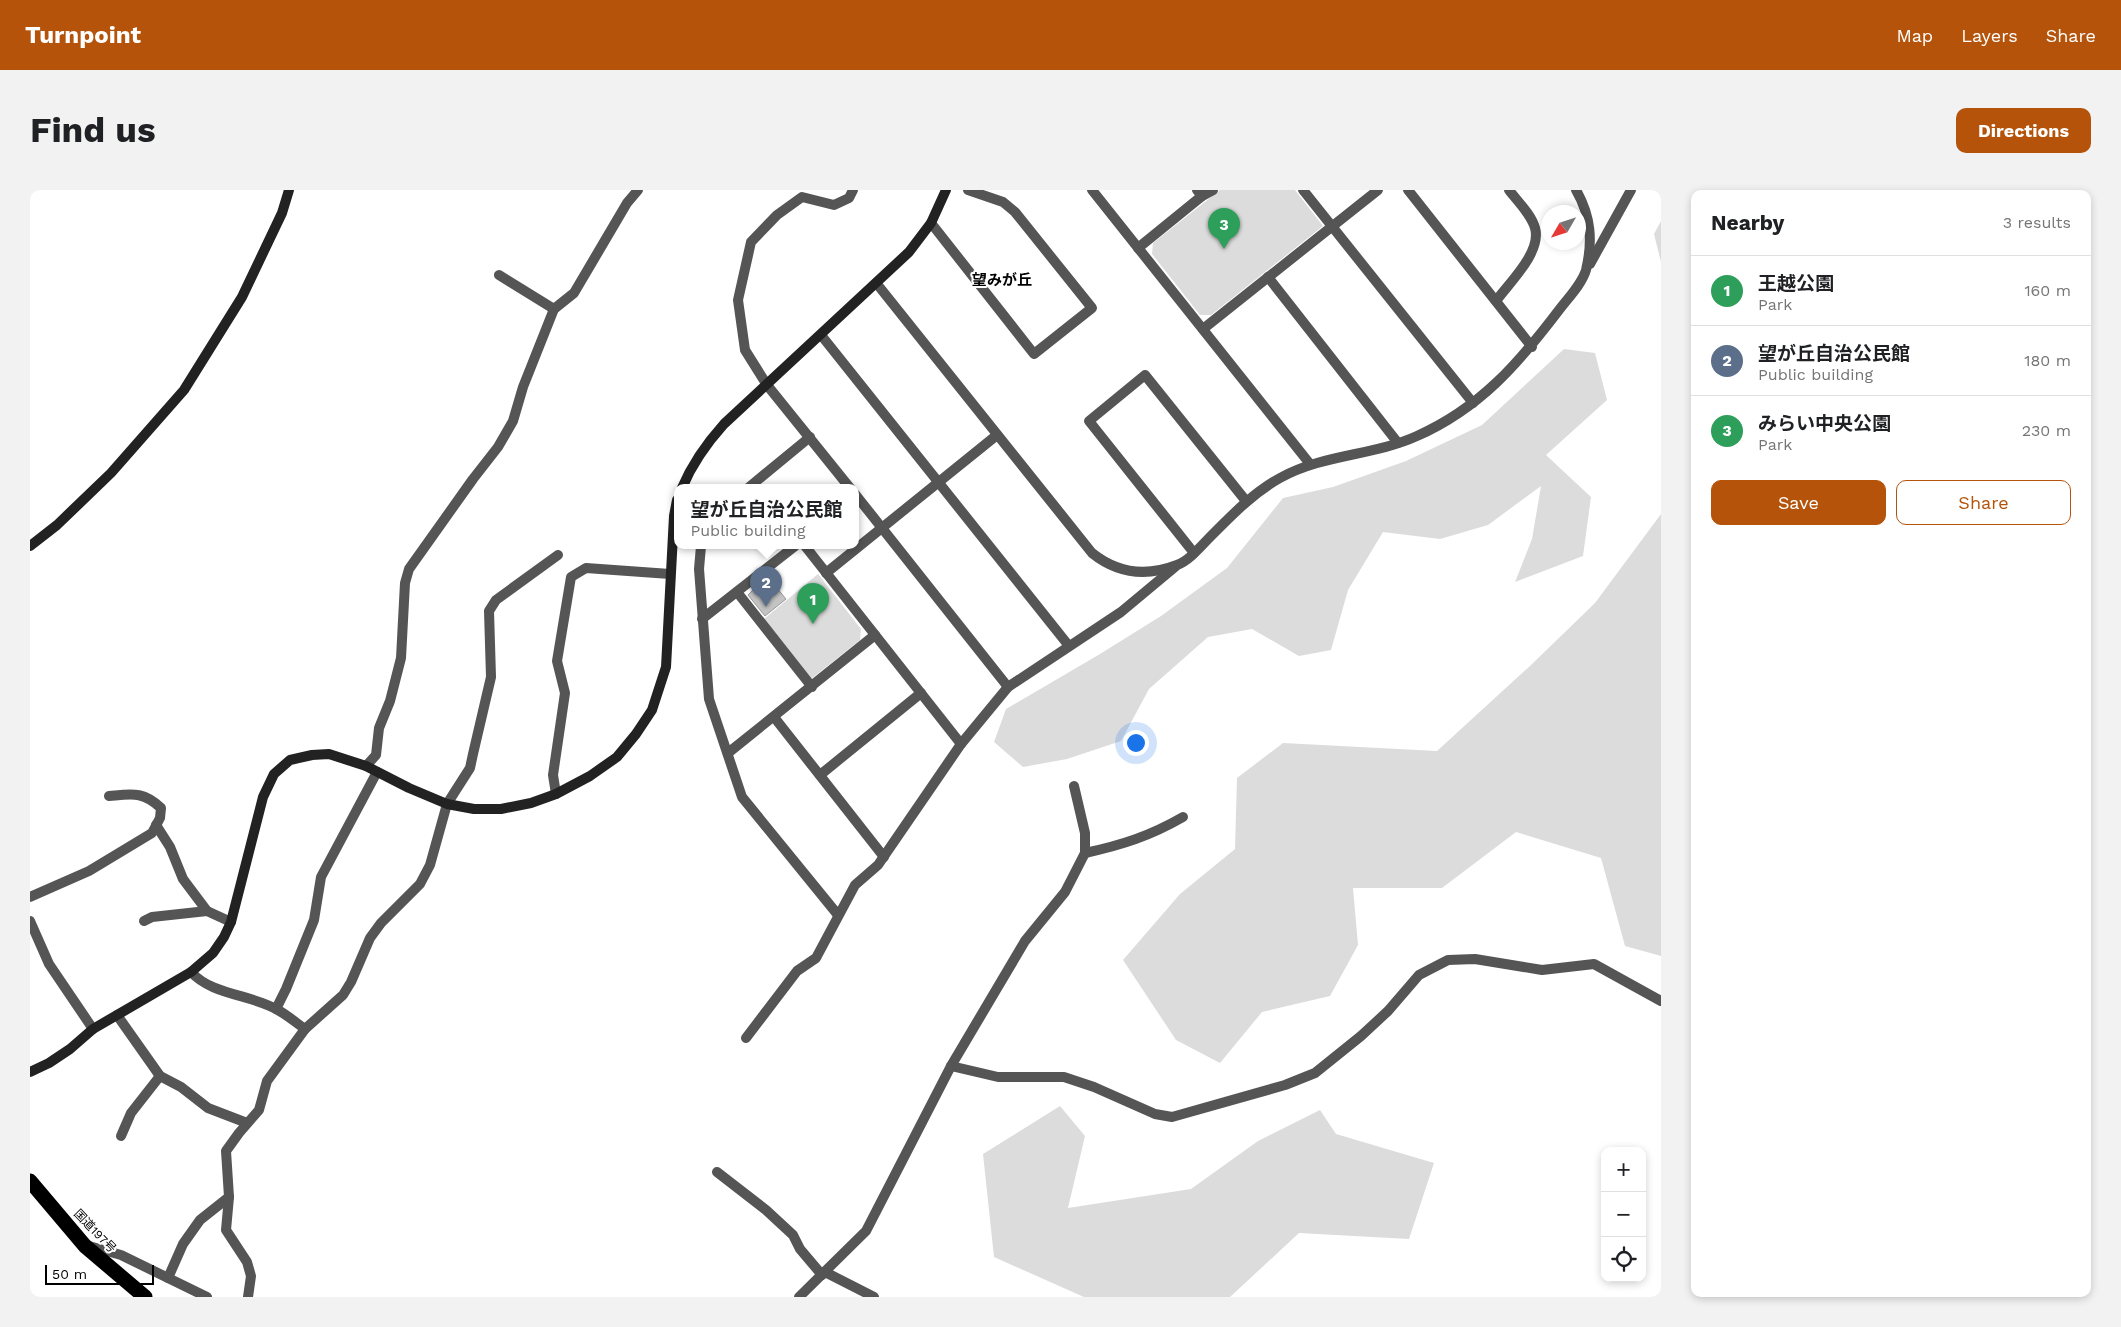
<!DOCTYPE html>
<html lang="en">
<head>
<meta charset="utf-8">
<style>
	:root { --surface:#fff; --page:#f2f2f2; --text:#202124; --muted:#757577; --line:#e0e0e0; --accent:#b45309 }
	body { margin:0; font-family:"Work Sans","Noto Sans JP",sans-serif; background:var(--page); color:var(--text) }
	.controls { position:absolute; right:15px; bottom:15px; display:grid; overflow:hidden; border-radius:10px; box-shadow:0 2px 8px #0003 }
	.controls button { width:45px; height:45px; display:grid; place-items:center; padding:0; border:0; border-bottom:1px solid var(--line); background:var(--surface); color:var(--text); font:25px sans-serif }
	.compass { position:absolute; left:1511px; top:15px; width:45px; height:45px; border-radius:50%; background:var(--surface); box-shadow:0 2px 8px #0003; rotate:231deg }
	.scale { position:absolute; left:15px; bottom:12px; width:109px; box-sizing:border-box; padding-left:5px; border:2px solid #000; border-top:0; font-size:14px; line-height:18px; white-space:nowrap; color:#000; -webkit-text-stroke:4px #fff; paint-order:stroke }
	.you { position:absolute; left:1105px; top:552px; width:18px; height:18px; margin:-12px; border:4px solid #fff; border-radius:50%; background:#1a73e8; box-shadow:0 0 0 8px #1a73e833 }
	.badge { display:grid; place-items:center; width:32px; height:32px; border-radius:50%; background:var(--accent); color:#fff; font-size:16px; font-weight:700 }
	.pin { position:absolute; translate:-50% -41px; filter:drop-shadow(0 1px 2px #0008) }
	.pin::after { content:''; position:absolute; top:26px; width:18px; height:15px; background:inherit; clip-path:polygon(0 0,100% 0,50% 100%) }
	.popup { position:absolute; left:644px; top:294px; width:185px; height:65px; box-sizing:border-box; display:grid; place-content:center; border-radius:10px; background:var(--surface); filter:drop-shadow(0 1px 4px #0005); font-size:16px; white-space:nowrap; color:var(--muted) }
	.popup b { font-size:19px; color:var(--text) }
	.popup::after { content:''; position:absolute; left:50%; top:100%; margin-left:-10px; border:10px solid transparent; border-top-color:var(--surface) }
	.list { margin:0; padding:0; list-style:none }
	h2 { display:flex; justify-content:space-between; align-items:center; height:65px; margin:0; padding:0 20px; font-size:21px }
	h2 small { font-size:16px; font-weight:400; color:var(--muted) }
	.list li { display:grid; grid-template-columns:32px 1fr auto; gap:15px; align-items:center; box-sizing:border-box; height:70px; padding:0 20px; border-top:1px solid var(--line) }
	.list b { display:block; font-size:19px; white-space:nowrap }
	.list p { margin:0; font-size:16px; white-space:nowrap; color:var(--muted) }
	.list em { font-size:16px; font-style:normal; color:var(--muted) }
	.actions { display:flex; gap:10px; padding:15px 20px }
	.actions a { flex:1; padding:11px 0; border:1px solid var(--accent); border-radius:10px; text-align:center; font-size:18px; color:var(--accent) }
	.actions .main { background:var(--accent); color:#fff }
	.icon { flex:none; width:28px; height:28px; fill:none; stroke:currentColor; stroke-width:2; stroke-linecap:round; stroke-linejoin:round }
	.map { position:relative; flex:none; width:1631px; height:1107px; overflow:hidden; border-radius:10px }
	header { display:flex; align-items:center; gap:30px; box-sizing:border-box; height:70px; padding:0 25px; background:var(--accent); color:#fff }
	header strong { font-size:24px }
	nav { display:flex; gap:28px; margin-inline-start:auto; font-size:18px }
	.intro { display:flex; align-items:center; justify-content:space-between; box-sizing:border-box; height:120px; padding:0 30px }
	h1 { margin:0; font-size:35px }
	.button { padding:12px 22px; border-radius:10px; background:var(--accent); color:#fff; font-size:18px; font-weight:700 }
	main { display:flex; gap:30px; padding:0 30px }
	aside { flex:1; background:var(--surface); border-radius:10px; box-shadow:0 2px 8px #0003 }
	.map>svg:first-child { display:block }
	.green { fill:#dcdcdc }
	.building { fill:#c4c4c4; stroke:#999 }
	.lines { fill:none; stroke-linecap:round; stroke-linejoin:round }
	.street { stroke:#555; stroke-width:10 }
	.secondary { stroke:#222; stroke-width:10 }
	.highway { stroke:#000; stroke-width:15 }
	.labels { text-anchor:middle; stroke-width:4; stroke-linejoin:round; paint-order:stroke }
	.street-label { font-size:12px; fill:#000; stroke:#fff }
	.quarter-label { font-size:15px; font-weight:bold; fill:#000; stroke:#fff }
</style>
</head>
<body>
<header>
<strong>Turnpoint</strong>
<nav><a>Map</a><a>Layers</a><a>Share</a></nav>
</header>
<div class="intro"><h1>Find us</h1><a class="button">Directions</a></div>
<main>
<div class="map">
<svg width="1631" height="1107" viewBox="0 0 1631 1107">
	<rect width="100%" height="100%" fill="#fff"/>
	<g class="green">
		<polygon points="1190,0 1265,0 1293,36 1181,125 1170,125 1122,64 1123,53"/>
		<polygon points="1631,31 1631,72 1624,44"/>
		<polygon points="1534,159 1565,163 1577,210 1516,265 1561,307 1553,366 1485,392 1502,349 1511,296 1458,335 1410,349 1353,342 1318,400 1301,460 1269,466 1222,439 1178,447 1119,499 1091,551 1037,569 993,577 964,552 976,519 1070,464 1131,426 1197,378 1253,308 1303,297 1376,271 1452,235"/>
		<polygon points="1631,324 1631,766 1595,756 1571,668 1486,642 1412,698 1323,698 1328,755 1300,806 1232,822 1190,873 1146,850 1093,770 1150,704 1205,659 1207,588 1253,553 1407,561 1501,475 1565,413"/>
		<polygon points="788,384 831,439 830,450 781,489 734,429"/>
		<polygon points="1030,916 1055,946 1038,1018 1161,999 1228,951 1290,920 1306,944 1404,973 1379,1049 1269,1043 1200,1107 1054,1107 964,1067 953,964"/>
	</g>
	<polygon class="building" points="742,392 756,409 735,426 718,405 725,398 730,403"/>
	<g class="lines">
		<g class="street">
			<polyline points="1062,0 1280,274"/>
			<polyline points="1273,0 1443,213"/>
			<polyline points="1378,0 1502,157"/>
			<polyline points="1172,6 1183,0"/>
			<polyline points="901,33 1004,164 1062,118 985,22 973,12 938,0"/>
			<polyline points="1108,58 1172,6 1167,0"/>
			<polyline points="1560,74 1601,0"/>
			<polyline points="469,85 524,119 544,103 597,13 608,0"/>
			<polyline points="1238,87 1368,253"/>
			<path d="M 847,94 L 1062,363 C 1087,383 1116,387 1147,375 C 1160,370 1171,356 1181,346 C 1202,325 1223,303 1250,288 C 1293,264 1343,266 1387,246 C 1450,218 1488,174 1529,120 C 1538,108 1552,94 1556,80 C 1563,51 1561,26 1546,0"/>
			<path d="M 1466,111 C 1479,93 1512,62 1505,38 C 1501,24 1488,12 1479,0"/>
			<polyline points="1173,139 1348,0"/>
			<polyline points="791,145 1039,456"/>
			<polyline points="718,298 780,247"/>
			<polyline points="820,298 737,195 715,160 708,110 721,52 747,25 772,7 804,15 819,8 823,0"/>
			<polyline points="825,304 978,497"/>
			<polyline points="671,356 669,379 679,509 712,607 808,725"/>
			<polyline points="775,356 931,554"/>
			<polyline points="1164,363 1059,231 1115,185 1216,311"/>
			<polyline points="796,383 967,245"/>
			<polyline points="707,402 782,497"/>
			<polyline points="672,429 765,356"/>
			<polyline points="744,527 854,667"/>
			<polyline points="698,563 845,445"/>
			<polyline points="336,576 346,565 349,538 360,511 371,468 375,393 379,379 443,289 468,257 483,231 493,197 524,119"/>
			<polyline points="790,585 891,503"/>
			<polyline points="526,604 523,585 535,503 527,471 541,387 556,378 640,384"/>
			<polyline points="126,635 140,657 153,689 177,721 201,732"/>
			<path d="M 1055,663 C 1092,655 1120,646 1153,627"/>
			<path d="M 0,707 L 59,681 L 122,643 L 130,628 L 131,618 C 113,601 102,604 79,606"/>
			<polyline points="0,731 19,774 63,839"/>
			<polyline points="114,731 122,727 177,721"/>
			<polyline points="246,819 256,799 284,730 291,687 347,582"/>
			<polyline points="87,825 130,886 151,897 178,918 217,933"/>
			<polyline points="275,839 313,805 321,792 340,748 351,733 390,694 400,675 417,614 440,578 443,564 461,487 459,421 466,410 528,365"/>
			<polyline points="716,848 767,781 786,768 825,695 848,675 931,554 978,497 1091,422 1145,377"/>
			<polyline points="921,876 968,887 1034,887 1064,897 1125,924 1142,927 1255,895 1285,883 1331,846 1358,821 1389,785 1418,770 1445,769 1512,780 1564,774 1631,811"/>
			<polyline points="91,946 101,923 130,886"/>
			<polyline points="687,982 736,1020 763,1045 770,1059 792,1085"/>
			<polyline points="199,1007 196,1040 217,1072 221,1086 218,1107"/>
			<polyline points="59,1056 91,1065 177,1107"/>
			<polyline points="795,1082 844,1107"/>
			<path d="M 138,1088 L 153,1054 L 170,1030 L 199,1007 L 196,961 L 209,943 L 229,920 L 237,891 L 275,839 C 265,832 256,824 246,819 C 219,804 182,805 161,782"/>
			<polyline points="769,1107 836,1041 921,876 966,800 995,751 1035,702 1055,663 1055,643 1044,596"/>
		</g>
		<g class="secondary">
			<path d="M 652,298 C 662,274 676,254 694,234 L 879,62 L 901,33 L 916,0"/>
			<polyline points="0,356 27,335 81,283 154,200 212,107 252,23 259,0"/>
			<polyline points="0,882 19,873 40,859 63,839 161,782 183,763 194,747 201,732 233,607 244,584 260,570 282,565 299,564 336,576 379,598 417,614 444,619 471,619 501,613 526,604 560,586 587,567 606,544 622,520 636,477 644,326 647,310"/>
		</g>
		<polyline class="highway" points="0,991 55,1056 115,1107"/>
	</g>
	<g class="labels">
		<g class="street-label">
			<text transform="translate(65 1041) rotate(46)" y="4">国道197号</text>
		</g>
		<g class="quarter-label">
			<text x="972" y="95">望みが丘</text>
		</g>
	</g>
</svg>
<div class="controls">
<button>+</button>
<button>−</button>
<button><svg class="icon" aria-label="locate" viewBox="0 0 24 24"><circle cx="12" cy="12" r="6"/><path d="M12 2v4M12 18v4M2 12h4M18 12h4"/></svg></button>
</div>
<svg class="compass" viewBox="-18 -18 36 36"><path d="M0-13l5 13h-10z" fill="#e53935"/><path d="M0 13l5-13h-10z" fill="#757577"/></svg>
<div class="scale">50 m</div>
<div class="you"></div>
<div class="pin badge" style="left:783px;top:434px;background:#2e9e5b">1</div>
<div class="pin badge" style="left:736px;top:417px;background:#5c6f8a">2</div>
<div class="popup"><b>望が丘自治公民館</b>Public building</div>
<div class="pin badge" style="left:1194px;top:59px;background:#2e9e5b">3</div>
</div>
<aside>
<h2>Nearby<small>3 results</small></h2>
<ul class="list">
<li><span class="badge" style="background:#2e9e5b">1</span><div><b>王越公園</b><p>Park</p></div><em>160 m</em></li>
<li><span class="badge" style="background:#5c6f8a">2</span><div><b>望が丘自治公民館</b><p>Public building</p></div><em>180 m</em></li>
<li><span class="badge" style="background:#2e9e5b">3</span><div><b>みらい中央公園</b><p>Park</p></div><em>230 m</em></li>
</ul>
<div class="actions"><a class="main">Save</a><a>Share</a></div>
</aside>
</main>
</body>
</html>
